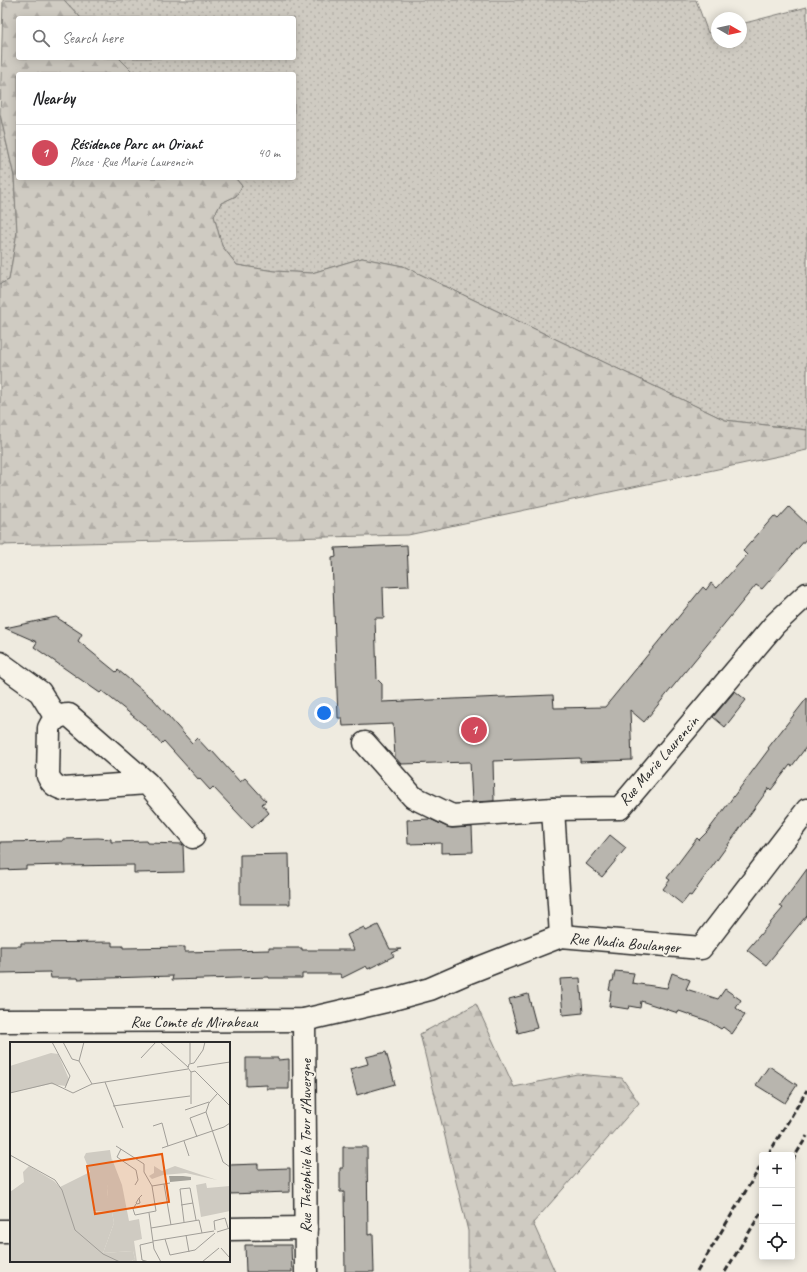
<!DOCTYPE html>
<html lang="en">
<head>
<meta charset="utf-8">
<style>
	:root { --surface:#fff; --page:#f6f6f6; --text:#202124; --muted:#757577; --line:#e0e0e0; --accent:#d1495b }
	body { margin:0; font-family:Caveat,sans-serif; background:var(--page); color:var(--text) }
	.controls { position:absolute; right:12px; bottom:12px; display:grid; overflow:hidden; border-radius:4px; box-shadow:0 2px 10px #0003 }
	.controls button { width:36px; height:36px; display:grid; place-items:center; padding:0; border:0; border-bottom:1px solid var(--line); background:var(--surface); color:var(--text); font:20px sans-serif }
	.compass { position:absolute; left:711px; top:12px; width:36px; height:36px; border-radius:50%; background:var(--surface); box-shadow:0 2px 10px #0003; rotate:99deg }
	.you { position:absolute; left:324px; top:713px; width:14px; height:14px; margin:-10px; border:3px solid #fff; border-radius:50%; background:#1a73e8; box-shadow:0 0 0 6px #1a73e833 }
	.badge { display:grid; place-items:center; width:26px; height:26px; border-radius:50%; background:var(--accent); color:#fff; font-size:13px; font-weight:700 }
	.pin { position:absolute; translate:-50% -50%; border:2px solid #fff; box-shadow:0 1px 4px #0006 }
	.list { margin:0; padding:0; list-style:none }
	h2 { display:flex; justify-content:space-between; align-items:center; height:52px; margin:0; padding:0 16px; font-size:17px }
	h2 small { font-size:13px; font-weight:400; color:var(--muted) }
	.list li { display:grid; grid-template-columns:26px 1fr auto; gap:12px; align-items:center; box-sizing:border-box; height:56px; padding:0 16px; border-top:1px solid var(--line) }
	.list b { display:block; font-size:15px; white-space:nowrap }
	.list p { margin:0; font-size:13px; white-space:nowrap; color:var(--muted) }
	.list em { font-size:13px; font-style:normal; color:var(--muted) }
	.icon { flex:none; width:22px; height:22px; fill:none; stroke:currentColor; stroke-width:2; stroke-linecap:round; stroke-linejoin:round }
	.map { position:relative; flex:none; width:807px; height:1272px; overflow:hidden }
	.search { position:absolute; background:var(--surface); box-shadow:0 2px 10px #0003; left:16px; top:16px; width:280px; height:44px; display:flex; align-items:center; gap:10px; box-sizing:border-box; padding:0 14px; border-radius:4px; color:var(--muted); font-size:15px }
	.panel { position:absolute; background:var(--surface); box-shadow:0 2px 10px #0003; left:16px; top:72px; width:280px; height:108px; border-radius:4px }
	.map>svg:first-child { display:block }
	.grass { fill:url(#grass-dots); stroke:#7d7b76 }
	.forest { fill:url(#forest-firs); stroke:#7d7b76 }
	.building { fill:#b8b5ae; stroke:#2b2b2b }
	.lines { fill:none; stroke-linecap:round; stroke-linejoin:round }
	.minor-casing { stroke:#2b2b2b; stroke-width:25 }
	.minor { stroke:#f7f3e8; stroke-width:22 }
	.rail { stroke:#2b2b2b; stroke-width:3; stroke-dasharray:6 3; stroke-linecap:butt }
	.labels { text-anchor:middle; stroke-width:4; stroke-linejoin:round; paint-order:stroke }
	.street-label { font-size:16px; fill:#2b2b2b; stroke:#f7f3e8 }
	.inset-road { fill:none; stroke:#a19e98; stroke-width:1 }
	.view { fill:#e8590c; fill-opacity:0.15; stroke:#e8590c; stroke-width:2 }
	.inset-edge { fill:none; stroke:#2b2b2b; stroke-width:2 }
</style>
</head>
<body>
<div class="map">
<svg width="807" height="1272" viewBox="0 0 807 1272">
	<defs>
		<pattern id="grass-dots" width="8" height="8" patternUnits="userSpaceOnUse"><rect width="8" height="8" fill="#cfcbc2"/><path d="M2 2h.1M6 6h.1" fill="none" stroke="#b2aea7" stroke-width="1.8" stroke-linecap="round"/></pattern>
		<pattern id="forest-firs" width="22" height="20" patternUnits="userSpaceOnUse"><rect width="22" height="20" fill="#cfcbc2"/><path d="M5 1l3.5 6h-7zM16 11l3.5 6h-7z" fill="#b2aea7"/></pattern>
	</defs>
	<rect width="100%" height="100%" fill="#efebe0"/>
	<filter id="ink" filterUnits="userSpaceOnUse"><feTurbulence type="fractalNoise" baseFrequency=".025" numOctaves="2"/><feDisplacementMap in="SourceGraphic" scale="8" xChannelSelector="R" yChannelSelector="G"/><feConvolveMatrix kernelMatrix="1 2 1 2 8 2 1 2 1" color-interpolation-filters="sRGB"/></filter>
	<g filter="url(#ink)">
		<g class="grass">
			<polygon points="64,0 696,0 708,33 717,31 717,42 741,42 741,24 807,7 807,430 725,420 403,266 362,258 312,273 274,271 237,265 222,246 214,216 221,203 236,196 242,186 235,178 294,178 294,74 135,74 119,58 294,58 294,18 81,18"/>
			<polygon points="0,114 14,176 17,232 9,280 0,284"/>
		</g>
		<g class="forest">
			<polygon points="3,0 64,0 81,18 18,18 18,58 119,58 135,74 18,74 18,178 235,178 242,186 236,196 221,203 214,216 222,246 237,265 274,271 312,273 362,258 403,266 725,420 807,430 807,450 408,535 0,545 0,284 9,280 17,232 14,176 0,114"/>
			<polygon points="476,1004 514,1087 577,1074 622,1078 639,1103 533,1223 555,1272 468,1272 468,1231 420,1034"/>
		</g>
		<g class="building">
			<polygon points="789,507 807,524 807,538 762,589 756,585 644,722 630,710 632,760 580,762 580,758 493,761 494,801 472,802 470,762 401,764 395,757 393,724 343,726 342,718 338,718 332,558 336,557 335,548 407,545 409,586 383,587 384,618 375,618 377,679 382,684 382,702 553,695 554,708 605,707 703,587 706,590 711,583 717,588 747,555 743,551 774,516 778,519"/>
			<polygon points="56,617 82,634 78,641 116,672 118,670 154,700 192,743 197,738 210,752 212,751 240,782 245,778 266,801 262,804 269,813 252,828 213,787 210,790 200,779 199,780 164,741 161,744 143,724 102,691 100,693 34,647 37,642 5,628"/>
			<polygon points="735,691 746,700 725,727 713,717"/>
			<polygon points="807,698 807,746 792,766 790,765 771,790 769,788 691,896 689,895 682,904 663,889 670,880 667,878 697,838 699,840 707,832 769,749 768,748"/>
			<polygon points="430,819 447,827 452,828 472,827 473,852 441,853 441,843 408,844 407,820"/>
			<polygon points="610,835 626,848 602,877 586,864"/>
			<polygon points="98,838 111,839 111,842 146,841 147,843 182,844 183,845 184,872 134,873 134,865 63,866 63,865 26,866 26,869 0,870 0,842 63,841 63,839"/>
			<polygon points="289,854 290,904 240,904 240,855"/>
			<polygon points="807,869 807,915 766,965 747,950 783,908 780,906"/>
			<polygon points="378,925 390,949 401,949 392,953 394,956 368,969 366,966 342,978 340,974 302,974 302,978 269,978 269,977 172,980 173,976 78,979 78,978 51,978 50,972 0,973 0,946 21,946 21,943 112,942 112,946 123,946 123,948 185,947 185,952 269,950 269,948 302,948 302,950 354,950 347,935 364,927 366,931"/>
			<polygon points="615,971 634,973 632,983 667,988 672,973 690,980 686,989 718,999 725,989 741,1000 736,1008 745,1015 732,1034 723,1027 721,1029 708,1021 679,1011 678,1013 641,1001 640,1008 629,1006 628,1009 609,1006 611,991 609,990 611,981 613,981"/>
			<polygon points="580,978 583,1013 563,1015 560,979"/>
			<polygon points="528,994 537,1028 518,1033 509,999"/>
			<polygon points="386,1052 395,1084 357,1095 350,1069 368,1064 366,1057"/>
			<polygon points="246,1058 278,1058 278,1060 289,1059 289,1089 267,1089 267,1085 246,1086"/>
			<polygon points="769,1066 797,1085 785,1103 756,1085"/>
			<polygon points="343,1147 367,1147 368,1235 373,1234 374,1272 345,1272 344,1192 340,1192 340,1168 343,1168"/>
			<polygon points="258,1164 258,1169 290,1168 290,1192 229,1194 229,1165"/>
			<polygon points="245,1245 291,1245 292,1272 246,1272"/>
		</g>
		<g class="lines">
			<defs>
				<g id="minor">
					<polyline points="0,663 40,692 56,718"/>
					<polyline points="365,743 413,797 452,816 553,809 620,808 775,624 807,594"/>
					<path d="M 147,783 L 64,789 C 56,787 52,784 48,776 L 49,728 C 53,719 59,715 69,715 L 147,783 L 193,837"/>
					<polyline points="553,809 561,936"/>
					<polyline points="304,1020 306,1272"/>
					<polyline points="0,1021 304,1020 386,1001 430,989 469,972 561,936 701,948 807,810"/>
					<polyline points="229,1229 306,1228"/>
					<polyline points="0,1231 11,1231"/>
				</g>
			</defs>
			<use href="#minor" class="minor-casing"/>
			<use href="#minor" class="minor"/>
			<g class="rail">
				<polyline points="768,1155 807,1090"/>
				<polyline points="792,1161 807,1136"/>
				<polyline points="697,1272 762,1164"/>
				<polyline points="725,1272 762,1211"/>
			</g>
		</g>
	</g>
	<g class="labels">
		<g class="street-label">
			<text transform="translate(658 760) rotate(-49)" y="6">Rue Marie Laurencin</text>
			<text transform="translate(625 942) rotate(5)" y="6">Rue Nadia Boulanger</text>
			<text x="194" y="1027">Rue Comte de Mirabeau</text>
			<text transform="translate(305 1146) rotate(-90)" y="6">Rue Théophile la Tour d'Auvergne</text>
		</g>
	</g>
	<g transform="translate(10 1042)">
		<rect width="220" height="220" fill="#efebe0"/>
		<path d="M 41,11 L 48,12 L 59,37 L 56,44 L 40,42 L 0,51 L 0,24 ZM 100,108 L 103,125 L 97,146 L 98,155 L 83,170 L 102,170 L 104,181 L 93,211 L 123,209 L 125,217 L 120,220 L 0,220 L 0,150 L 14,140 L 13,130 L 19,124 L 44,139 L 50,145 L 80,130 L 74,115 L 76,111 Z" fill="#cfcbc2"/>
		<path d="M 102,117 L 112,143 L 119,179 L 129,177 L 132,197 L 124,199 L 127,220 L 120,220 L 125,217 L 123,209 L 93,211 L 104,181 L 102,170 L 83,169 L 93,156 L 98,155 L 97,146 ZM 144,124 L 152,129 L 165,124 L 207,138 L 176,131 L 153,133 L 142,137 L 139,134 L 144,131 Z" fill="#cfcbc2"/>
		<path d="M 196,141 L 197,146 L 220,144 L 220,169 L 191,175 L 186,143 Z" fill="#cfcbc2"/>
		<path d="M 159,134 L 173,134 L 181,135 L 181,138 L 160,140 Z" fill="#a4a29a"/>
		<path class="inset-road" d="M 42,0 L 60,34 L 55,46M 53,0 L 62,17 L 69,19M 150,0 L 178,25M 131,16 L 146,0M 69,19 L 82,42M 69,19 L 74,0M 180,21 L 180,0M 184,21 L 193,8 L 195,0M 184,21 L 179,22 L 178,26 L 181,30 L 185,29M 187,25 L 220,20M 185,29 L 220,64M 95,40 L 113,86M 0,51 L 42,41 L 63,51 L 82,42 L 178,27M 207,52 L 199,61 L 196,70 L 213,120 L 220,125M 181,62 L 181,30M 103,64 L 180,54M 175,68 L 199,60M 143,84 L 152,81 L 158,104M 187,95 L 180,76 L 196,70M 174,99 L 179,114M 106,104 L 134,122 L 134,130 L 142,144 L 146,169 L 125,173 L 123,167 L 126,162M 152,106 L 214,85 L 220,81M 111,107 L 107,115 L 126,128 L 128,138 L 125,143M 0,113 L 45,138 L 52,148 L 65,188 L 93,212 L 110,220M 154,142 L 161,183M 142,144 L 160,141M 129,156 L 130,161 L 127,162 L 126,161 L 129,156 L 132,153M 171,163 L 183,161M 139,171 L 144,207 L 151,220M 174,180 L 170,147 L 180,146 L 186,178M 141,186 L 189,178 L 192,191M 205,188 L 204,179 L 215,176 L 218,186M 207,190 L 220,186M 176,193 L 179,210M 155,197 L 160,213 L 185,208 L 205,191M 143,199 L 204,189M 211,206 L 219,215M 139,220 L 132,218 L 130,203 L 143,200M 192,220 L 209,206"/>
		<path class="view" d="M 152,112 L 159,160 L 85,172 L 77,124 Z"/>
		<rect width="220" height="220" class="inset-edge"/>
	</g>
</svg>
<div class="controls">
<button>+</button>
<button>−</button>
<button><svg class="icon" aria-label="locate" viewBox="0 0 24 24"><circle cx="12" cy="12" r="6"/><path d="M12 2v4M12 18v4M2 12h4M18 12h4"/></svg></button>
</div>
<svg class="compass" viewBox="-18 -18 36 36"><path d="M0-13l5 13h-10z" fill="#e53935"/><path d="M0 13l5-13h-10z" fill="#757577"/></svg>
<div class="you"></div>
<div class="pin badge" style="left:474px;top:730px">1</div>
<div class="search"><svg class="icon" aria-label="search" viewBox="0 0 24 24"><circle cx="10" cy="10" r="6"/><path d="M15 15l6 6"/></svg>Search here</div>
<section class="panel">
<h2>Nearby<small></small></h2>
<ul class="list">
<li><span class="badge">1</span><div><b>Résidence Parc an Oriant</b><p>Place · Rue Marie Laurencin</p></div><em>40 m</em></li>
</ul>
</section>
</div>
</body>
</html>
